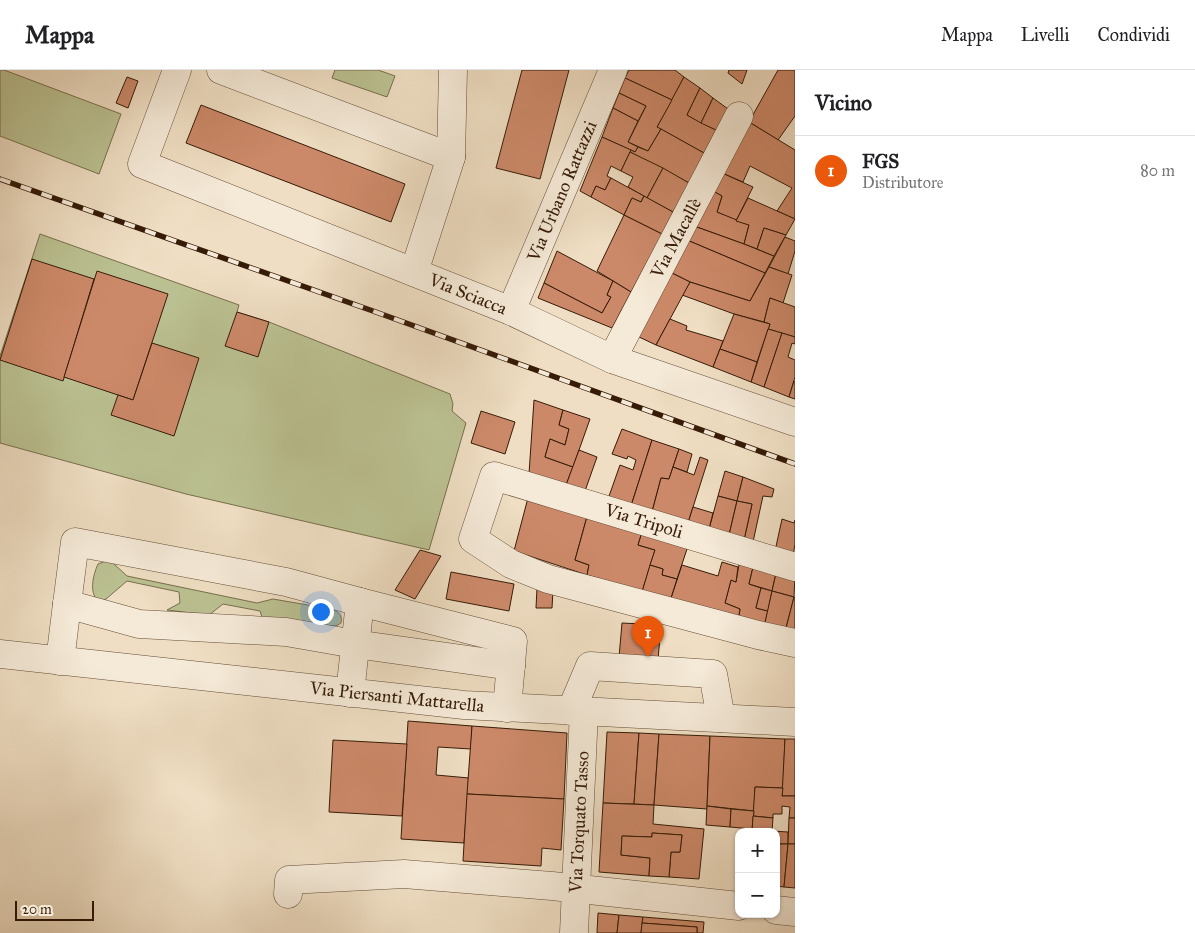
<!DOCTYPE html>
<html lang="it">
<head>
<meta charset="utf-8">
<style>
	:root { --surface:#fff; --page:#f2f2f2; --text:#202124; --muted:#757577; --line:#e0e0e0; --accent:#ea580c }
	body { margin:0; font-family:"IM FELL Great Primer",serif; background:var(--page); color:var(--text) }
	.controls { position:absolute; right:15px; bottom:15px; display:grid; overflow:hidden; border-radius:10px; box-shadow:0 1px 4px #0004 }
	.controls button { width:45px; height:45px; display:grid; place-items:center; padding:0; border:0; border-bottom:1px solid var(--line); background:var(--surface); color:var(--text); font:25px sans-serif }
	.scale { position:absolute; left:15px; bottom:12px; width:79px; box-sizing:border-box; padding-left:5px; border:2px solid #361b07; border-top:0; font-size:14px; line-height:18px; white-space:nowrap; color:#361b07; -webkit-text-stroke:4px #f5ead8; paint-order:stroke }
	.you { position:absolute; left:320px; top:541px; width:18px; height:18px; margin:-12px; border:4px solid #fff; border-radius:50%; background:#1a73e8; box-shadow:0 0 0 8px #1a73e833 }
	.badge { display:grid; place-items:center; width:32px; height:32px; border-radius:50%; background:var(--accent); color:#fff; font-size:16px; font-weight:700 }
	.pin { position:absolute; translate:-50% -41px; filter:drop-shadow(0 1px 2px #0008) }
	.pin::after { content:''; position:absolute; top:26px; width:18px; height:15px; background:inherit; clip-path:polygon(0 0,100% 0,50% 100%) }
	.list { margin:0; padding:0; list-style:none }
	h2 { display:flex; justify-content:space-between; align-items:center; height:65px; margin:0; padding:0 20px; font-size:21px }
	h2 small { font-size:16px; font-weight:400; color:var(--muted) }
	.list li { display:grid; grid-template-columns:32px 1fr auto; gap:15px; align-items:center; box-sizing:border-box; height:70px; padding:0 20px; border-top:1px solid var(--line) }
	.list b { display:block; font-size:19px; white-space:nowrap }
	.list p { margin:0; font-size:16px; white-space:nowrap; color:var(--muted) }
	.list em { font-size:16px; font-style:normal; color:var(--muted) }
	.map { position:relative; flex:none; width:795px; height:863px; overflow:hidden }
	header { display:flex; align-items:center; gap:30px; box-sizing:border-box; height:70px; padding:0 25px; background:var(--surface); border-bottom:1px solid var(--line) }
	header strong { font-size:24px }
	nav { display:flex; gap:28px; margin-inline-start:auto; font-size:18px }
	main { display:flex }
	aside { flex:1; background:var(--surface) }
	.map>svg:first-child { display:block }
	.green { fill:#bbc192; stroke:#786e4c }
	.building { fill:#cc8969; stroke:#361b07 }
	.lines { fill:none; stroke-linecap:round; stroke-linejoin:round }
	.minor-casing { stroke:#644c36; stroke-width:29 }
	.minor { stroke:#f5ead8; stroke-width:28 }
	.rail-casing { stroke:#361b07; stroke-width:5.5 }
	.rail { stroke:#f5ead8; stroke-width:4; stroke-dasharray:11; stroke-linecap:butt }
	.labels { text-anchor:middle; stroke-width:4; stroke-linejoin:round; paint-order:stroke }
	.street-label { font-size:18px; fill:#361b07; stroke:#f5ead8 }
</style>
</head>
<body>
<header>
<strong>Mappa</strong>
<nav><a>Mappa</a><a>Livelli</a><a>Condividi</a></nav>
</header>
<main>
<div class="map">
<svg width="795" height="863" viewBox="0 0 795 863">
	<rect width="100%" height="100%" fill="#efdec3"/>
	<filter id="stains"><feTurbulence type="fractalNoise" baseFrequency=".004" numOctaves="4"/><feColorMatrix values="0 0 0 0 .2 0 0 0 0 .09 0 0 0 0 .02 0 0 0 .5 -.17"/></filter>
	<radialGradient id="worn" r=".72"><stop offset=".6" stop-color="#630" stop-opacity="0"/><stop offset="1" stop-color="#630" stop-opacity=".3"/></radialGradient>
	<g class="green">
		<polygon points="0,0 4,0 121,44 99,104 0,66"/>
		<polygon points="335,0 378,0 395,6 387,27 332,8"/>
		<polygon points="40,164 239,235 237,242 269,252 450,324 453,334 452,341 466,353 429,480 186,424 0,373 0,286"/>
		<path d="M 106,491 L 113,493 L 127,506 L 257,533 L 273,529 L 331,539 C 338,542 343,544 341,553 L 336,556 L 263,550 L 260,541 L 223,534 L 209,545 L 167,540 L 180,533 L 179,522 L 127,511 L 106,529 L 100,532 C 88,525 93,505 98,494 Z"/>
	</g>
	<g class="building">
		<polygon points="522,0 569,0 540,109 496,98"/>
		<polygon points="629,0 675,0 684,7 672,30 625,8"/>
		<polygon points="729,0 747,0 742,14 728,3"/>
		<polygon points="778,0 795,0 795,46 778,70 749,52"/>
		<polygon points="127,7 138,11 128,38 116,33"/>
		<polygon points="684,7 700,18 687,45 716,60 704,83 657,57"/>
		<polygon points="625,8 672,30 657,57 661,59 648,81 628,72 646,36 619,23"/>
		<polygon points="700,18 713,28 701,53 687,45"/>
		<polygon points="619,23 646,36 638,51 613,38"/>
		<polygon points="713,28 728,39 716,60 701,53"/>
		<polygon points="201,35 405,114 391,152 186,73"/>
		<polygon points="613,38 638,51 628,72 638,77 635,82 602,67"/>
		<polygon points="749,52 795,80 795,149 777,141 792,118 750,96 743,112 722,103"/>
		<polygon points="661,59 704,83 689,113 630,82 631,80 635,82 638,77 648,81"/>
		<polygon points="602,67 631,80 621,101 611,96 607,106 611,108 605,120 596,116 591,127 580,121"/>
		<polygon points="630,82 663,98 647,128 628,117 633,107 621,101"/>
		<polygon points="663,98 689,113 673,142 647,128"/>
		<polygon points="722,103 753,117 736,151 717,142 722,126 713,121"/>
		<polygon points="611,108 644,126 641,132 632,128 624,145 591,127 596,116 605,120"/>
		<polygon points="713,121 722,126 717,142 749,155 744,174 694,156"/>
		<polygon points="644,126 673,142 662,164 624,145 632,128 641,132"/>
		<polygon points="748,128 795,149 786,165 764,158 757,179 744,174 749,155 736,151"/>
		<polygon points="624,145 662,164 631,222 597,201"/>
		<polygon points="694,156 744,174 774,186 765,203 687,170"/>
		<polygon points="764,158 786,165 774,186 757,179"/>
		<polygon points="785,167 795,171 795,181 788,204 769,197"/>
		<polygon points="687,170 765,203 750,231 690,212 670,202"/>
		<polygon points="557,181 613,211 607,225 611,227 602,243 544,213"/>
		<polygon points="32,189 94,209 63,311 0,290"/>
		<polygon points="769,197 792,205 783,233 770,228 764,252 734,244 682,225 690,212 750,231"/>
		<polygon points="97,201 168,224 133,330 64,307"/>
		<polygon points="670,202 690,212 656,275 637,266"/>
		<polygon points="613,211 631,222 612,258 538,228 544,213 602,243 611,227 607,225"/>
		<polygon points="770,228 795,237 795,267 768,259 770,254 764,252"/>
		<polygon points="237,242 269,252 258,287 225,276"/>
		<polygon points="734,244 770,254 757,292 720,279"/>
		<polygon points="670,249 687,256 686,260 723,271 713,297 656,275"/>
		<polygon points="768,259 782,263 764,317 751,312"/>
		<polygon points="782,263 795,267 795,274 792,273 788,287 795,290 795,307 789,327 764,317"/>
		<polygon points="152,273 199,288 174,366 111,345 118,325 133,330"/>
		<polygon points="720,279 757,292 751,312 713,297"/>
		<polygon points="794,311 795,312 795,329 789,327"/>
		<polygon points="534,330 563,340 559,355 569,359 565,375 550,369 545,387 573,397 566,415 529,404"/>
		<polygon points="563,340 590,349 573,397 545,387 550,369 565,375 569,359 559,355"/>
		<polygon points="481,341 515,352 505,384 471,373"/>
		<polygon points="622,359 652,370 631,436 608,429 620,395 633,400 636,390 628,386 627,389 612,384"/>
		<polygon points="652,370 679,379 669,409 661,408 652,442 631,436"/>
		<polygon points="679,379 692,384 687,402 673,397"/>
		<polygon points="579,380 597,387 585,421 566,415"/>
		<polygon points="700,387 708,390 688,453 652,442 661,408 669,409 673,397 694,405"/>
		<polygon points="725,401 743,407 737,431 718,426"/>
		<polygon points="743,407 774,419 772,427 763,426 753,472 744,470 752,434 737,431"/>
		<polygon points="529,424 588,443 575,490 589,495 587,505 514,481"/>
		<polygon points="718,426 737,431 729,465 709,459"/>
		<polygon points="737,431 752,434 744,470 729,465"/>
		<polygon points="693,437 713,443 709,459 688,453"/>
		<polygon points="588,443 643,459 638,475 655,480 642,522 587,505 589,495 575,490"/>
		<polygon points="782,449 794,453 795,450 795,474 793,486 775,481"/>
		<polygon points="643,459 689,473 677,509 662,505 663,499 650,495 655,480 638,475"/>
		<polygon points="420,480 441,486 415,529 395,520"/>
		<polygon points="740,488 754,493 749,514 761,518 756,538 768,541 764,557 738,551 740,539 725,533 731,510 736,512"/>
		<polygon points="722,492 738,497 736,512 731,510 725,533 740,539 738,551 670,531 682,495 718,506"/>
		<polygon points="754,493 777,499 772,521 749,514"/>
		<polygon points="650,495 663,499 662,505 677,509 670,531 642,522"/>
		<polygon points="777,499 795,505 794,527 772,521"/>
		<polygon points="451,502 514,514 509,541 446,529"/>
		<polygon points="537,518 553,521 552,538 536,538"/>
		<polygon points="761,518 772,521 768,541 756,538"/>
		<polygon points="772,521 794,527 785,562 764,557"/>
		<polygon points="794,527 795,528 795,565 785,562"/>
		<polygon points="622,553 661,555 656,613 617,610"/>
		<polygon points="408,651 472,656 471,679 438,677 436,705 469,708 464,773 401,769"/>
		<polygon points="472,656 567,663 564,729 467,724"/>
		<polygon points="607,662 639,663 634,734 603,733"/>
		<polygon points="639,663 659,664 654,735 634,734"/>
		<polygon points="659,664 710,666 707,739 654,735"/>
		<polygon points="710,666 785,669 783,718 755,717 754,741 707,736"/>
		<polygon points="785,669 795,669 795,726 782,726"/>
		<polygon points="333,670 407,674 402,746 329,742"/>
		<polygon points="755,717 783,718 782,726 795,726 795,748 789,748 790,737 782,736 782,744 773,744 773,748 753,746"/>
		<polygon points="467,724 564,729 561,780 542,778 541,796 463,791"/>
		<polygon points="603,733 654,735 653,754 704,759 699,809 669,807 671,782 680,782 682,765 652,763 652,767 622,766 621,785 650,788 649,806 599,802"/>
		<polygon points="707,736 731,739 730,757 706,755"/>
		<polygon points="731,739 754,741 752,759 730,757"/>
		<polygon points="753,746 773,748 772,761 788,762 788,774 776,774 776,762 752,762"/>
		<polygon points="789,748 795,748 795,774 788,774"/>
		<polygon points="652,763 682,765 680,782 671,782 669,807 649,806 650,788 621,785 622,766 652,767"/>
		<polygon points="776,774 788,774 784,817 776,816"/>
		<polygon points="788,774 795,774 795,818 784,817"/>
		<polygon points="598,843 619,845 617,863 597,863"/>
		<polygon points="619,845 643,847 641,863 617,863"/>
		<polygon points="643,847 704,852 703,863 697,863 697,857 642,853"/>
		<polygon points="642,853 697,857 697,863 641,863"/>
	</g>
	<g class="lines">
		<defs>
			<g id="minor">
				<polyline points="177,0 142,94 511,241 612,289 795,352"/>
				<polyline points="221,0 451,87"/>
				<polyline points="414,202 451,87 453,0"/>
				<polyline points="511,241 613,0"/>
				<polyline points="612,289 739,46"/>
				<polyline points="795,497 494,406 473,469 511,494 548,509 758,565 795,573"/>
				<polyline points="360,532 286,512 75,472 67,534 139,554 286,562 355,574 511,596"/>
				<polyline points="0,584 464,635 795,652"/>
				<polyline points="60,591 67,534"/>
				<polyline points="350,623 360,532 513,571 507,638"/>
				<polyline points="571,641 590,596 713,604 721,648"/>
				<polyline points="288,824 289,810 404,804 552,816 739,836"/>
				<polyline points="776,840 795,842"/>
				<polyline points="574,863 584,641"/>
			</g>
		</defs>
		<use href="#minor" class="minor-casing"/>
		<use href="#minor" class="minor"/>
		<defs>
			<polyline id="rail" points="0,109 373,241 795,394"/>
		</defs>
		<use href="#rail" class="rail-casing"/>
		<use href="#rail" class="rail"/>
	</g>
	<g class="labels">
		<g class="street-label">
			<text transform="translate(562 121) rotate(-67)" y="6">Via Urbano Rattazzi</text>
			<text transform="translate(676 168) rotate(-62)" y="6">Via Macallè</text>
			<text transform="translate(468 224) rotate(22)" y="6">Via Sciacca</text>
			<text transform="translate(644 451) rotate(17)" y="6">Via Tripoli</text>
			<text transform="translate(397 627) rotate(6)" y="6">Via Piersanti Mattarella</text>
			<text transform="translate(579 752) rotate(-87)" y="6">Via Torquato Tasso</text>
		</g>
	</g>
	<rect width="100%" height="100%" filter="url(#stains)"/>
	<rect width="100%" height="100%" fill="url(#worn)"/>
</svg>
<div class="controls">
<button>+</button>
<button>−</button>
</div>
<div class="scale">20 m</div>
<div class="you"></div>
<div class="pin badge" style="left:648px;top:587px">1</div>
</div>
<aside>
<h2>Vicino<small></small></h2>
<ul class="list">
<li><span class="badge">1</span><div><b>FGS</b><p>Distributore</p></div><em>80 m</em></li>
</ul>
</aside>
</main>
</body>
</html>
